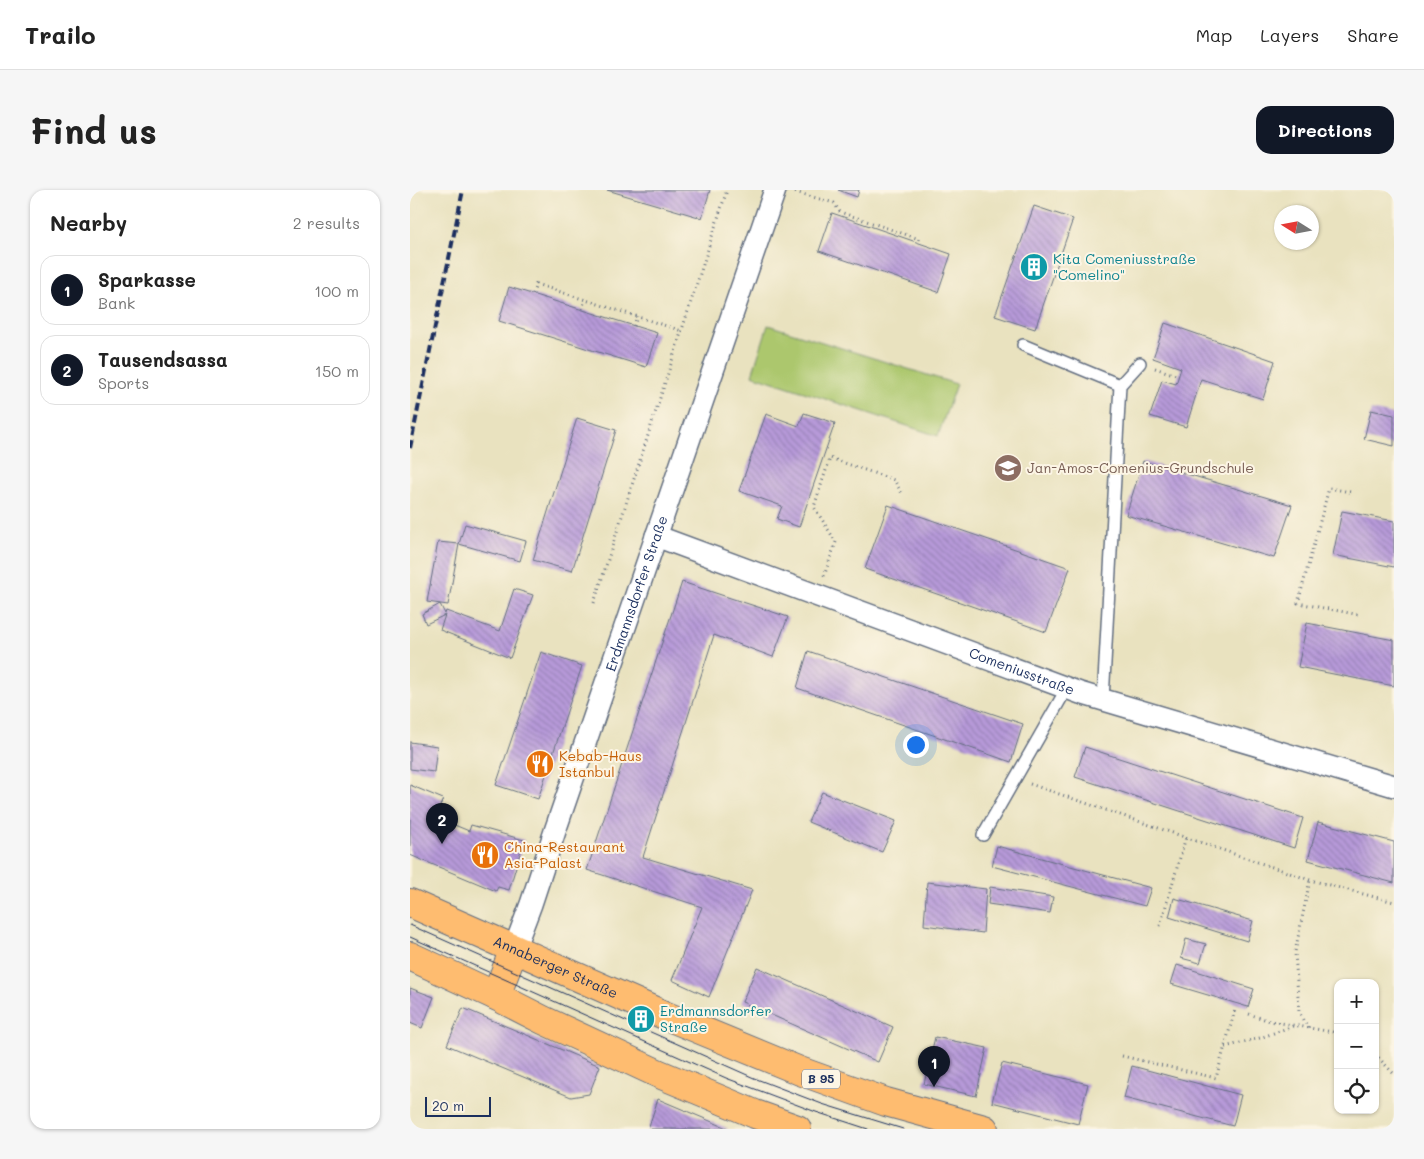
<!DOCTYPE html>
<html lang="en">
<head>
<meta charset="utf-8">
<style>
	:root { --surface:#fff; --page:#f6f6f6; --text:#222; --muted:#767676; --line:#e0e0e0; --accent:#111827 }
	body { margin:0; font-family:Mali,sans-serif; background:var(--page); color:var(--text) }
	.controls { position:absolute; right:15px; bottom:15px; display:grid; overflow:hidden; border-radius:10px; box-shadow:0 1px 4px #0004 }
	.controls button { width:45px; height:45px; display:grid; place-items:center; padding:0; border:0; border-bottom:1px solid var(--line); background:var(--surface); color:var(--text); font:25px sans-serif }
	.compass { position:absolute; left:864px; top:15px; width:45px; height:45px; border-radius:50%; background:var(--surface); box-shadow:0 1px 4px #0004; rotate:281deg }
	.scale { position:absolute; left:15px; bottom:12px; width:66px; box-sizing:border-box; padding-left:5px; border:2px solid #1b2f5e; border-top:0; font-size:14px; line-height:18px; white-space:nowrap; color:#1b2f5e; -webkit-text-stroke:4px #fcf5e5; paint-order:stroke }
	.you { position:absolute; left:505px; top:554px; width:18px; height:18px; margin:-12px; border:4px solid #fff; border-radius:50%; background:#1a73e8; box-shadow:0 0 0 8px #1a73e833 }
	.badge { display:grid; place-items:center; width:32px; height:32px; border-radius:50%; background:var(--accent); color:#fff; font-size:16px; font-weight:700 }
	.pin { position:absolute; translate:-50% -41px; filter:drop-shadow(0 1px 2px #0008) }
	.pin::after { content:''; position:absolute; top:26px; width:18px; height:15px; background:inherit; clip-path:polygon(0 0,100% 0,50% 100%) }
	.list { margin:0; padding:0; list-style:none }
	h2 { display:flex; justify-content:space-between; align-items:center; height:65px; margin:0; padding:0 20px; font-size:21px }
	h2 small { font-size:16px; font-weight:400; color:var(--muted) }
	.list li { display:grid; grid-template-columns:32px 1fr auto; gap:15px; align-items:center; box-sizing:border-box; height:70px; margin:0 10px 10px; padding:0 10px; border:1px solid var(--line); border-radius:15px }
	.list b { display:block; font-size:19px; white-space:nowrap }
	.list p { margin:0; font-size:16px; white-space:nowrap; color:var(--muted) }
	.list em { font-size:16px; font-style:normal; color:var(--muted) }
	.icon { flex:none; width:28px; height:28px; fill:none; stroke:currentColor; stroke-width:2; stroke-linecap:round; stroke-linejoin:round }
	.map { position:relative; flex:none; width:984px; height:939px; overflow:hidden; border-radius:15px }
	header { display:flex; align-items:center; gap:30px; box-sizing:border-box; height:70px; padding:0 25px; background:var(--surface); border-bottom:1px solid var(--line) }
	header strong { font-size:24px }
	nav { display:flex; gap:28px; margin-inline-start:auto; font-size:18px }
	.intro { display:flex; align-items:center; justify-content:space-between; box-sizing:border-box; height:120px; padding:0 30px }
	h1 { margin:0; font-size:35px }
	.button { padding:12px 22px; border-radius:15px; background:var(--accent); color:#fff; font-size:18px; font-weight:700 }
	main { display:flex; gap:30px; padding:0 30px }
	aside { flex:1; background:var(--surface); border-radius:15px; box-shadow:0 1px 4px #0004 }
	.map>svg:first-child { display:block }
	.grass { fill:#acc76d; stroke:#647b66 }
	.building { fill:url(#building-back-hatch) }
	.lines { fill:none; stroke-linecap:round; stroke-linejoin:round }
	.service-casing { stroke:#636e80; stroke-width:14 }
	.minor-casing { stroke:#636e80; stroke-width:24 }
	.primary-casing { stroke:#636e80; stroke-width:30 }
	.path { stroke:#636e80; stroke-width:3; stroke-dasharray:1 4; stroke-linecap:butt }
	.service { stroke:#fff; stroke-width:11 }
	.minor { stroke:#fff; stroke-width:21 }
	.primary { stroke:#febc70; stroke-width:28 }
	.tram { stroke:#1b2f5e; stroke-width:1 }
	.rail { stroke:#1b2f5e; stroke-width:4; stroke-dasharray:8 4; stroke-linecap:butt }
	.labels { text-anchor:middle; stroke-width:4; stroke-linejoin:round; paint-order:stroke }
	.shield { fill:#fcf5e5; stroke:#5e6a86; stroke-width:1 }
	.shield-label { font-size:12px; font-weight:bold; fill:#1b2f5e }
	.culture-label { font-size:14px; fill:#0d838f; stroke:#fcf5e5; text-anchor:start }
	.education-label { font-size:14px; fill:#785e54; stroke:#fcf5e5; text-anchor:start }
	.street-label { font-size:14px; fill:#1b2f5e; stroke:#fcf5e5 }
	.food-label { font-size:14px; fill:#c56008; stroke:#fcf5e5; text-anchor:start }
</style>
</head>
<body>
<header>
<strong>Trailo</strong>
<nav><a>Map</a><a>Layers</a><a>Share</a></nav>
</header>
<div class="intro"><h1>Find us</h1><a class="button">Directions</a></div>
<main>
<aside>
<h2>Nearby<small>2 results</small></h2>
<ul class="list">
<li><span class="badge">1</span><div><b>Sparkasse</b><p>Bank</p></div><em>100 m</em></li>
<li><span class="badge">2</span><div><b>Tausendsassa</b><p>Sports</p></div><em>150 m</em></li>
</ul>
</aside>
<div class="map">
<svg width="984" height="939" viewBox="0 0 984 939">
	<defs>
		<pattern id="building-back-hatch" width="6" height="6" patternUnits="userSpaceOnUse" patternTransform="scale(1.25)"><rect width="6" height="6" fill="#b79ad9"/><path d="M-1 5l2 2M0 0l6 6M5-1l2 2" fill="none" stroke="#947eb3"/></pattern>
	</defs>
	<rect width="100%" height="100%" fill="#fcf5e5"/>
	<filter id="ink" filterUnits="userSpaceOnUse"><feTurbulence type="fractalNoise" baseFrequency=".02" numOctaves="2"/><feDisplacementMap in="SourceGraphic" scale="10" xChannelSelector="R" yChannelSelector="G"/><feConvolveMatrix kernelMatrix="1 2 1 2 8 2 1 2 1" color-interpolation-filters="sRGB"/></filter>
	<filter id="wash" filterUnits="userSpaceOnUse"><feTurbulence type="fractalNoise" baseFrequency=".0096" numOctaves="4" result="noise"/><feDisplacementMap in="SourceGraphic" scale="20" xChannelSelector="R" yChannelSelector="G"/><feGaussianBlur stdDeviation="1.12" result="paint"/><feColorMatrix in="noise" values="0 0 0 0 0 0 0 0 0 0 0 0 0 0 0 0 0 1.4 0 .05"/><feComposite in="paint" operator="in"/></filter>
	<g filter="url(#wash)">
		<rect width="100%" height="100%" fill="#e9e2bf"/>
		<polygon class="grass" points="358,135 546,194 528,246 342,185"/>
		<g id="blocks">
			<g class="building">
				<polygon points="197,0 300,0 292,28"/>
				<polygon points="428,0 449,0 447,7"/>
				<polygon points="624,16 663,29 625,139 585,126"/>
				<polygon points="422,23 541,64 528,102 409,61"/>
				<polygon points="99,97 247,143 236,177 89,131"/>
				<polygon points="755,133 865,171 853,209 791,189 776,237 740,226 752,190 766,194 771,178 743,168"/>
				<polygon points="961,220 984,225 984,256 954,249"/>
				<polygon points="394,223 425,233 389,337 367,329 372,316 329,301 356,224 389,236"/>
				<polygon points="167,228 206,240 162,381 123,370"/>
				<polygon points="733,271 882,315 864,368 716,325"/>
				<polygon points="478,315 660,378 636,442 455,379"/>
				<polygon points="932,321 984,331 984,377 923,365"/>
				<polygon points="55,334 116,351 110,371 49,354 38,415 17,412 28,352 49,354"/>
				<polygon points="272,392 378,427 363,467 304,445 233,667 342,700 299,807 262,790 292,717 177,680"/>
				<polygon points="104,399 123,405 100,468 30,440 35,425 16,434 12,424 30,414 35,424 36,421 90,441"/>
				<polygon points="897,433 984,450 984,496 888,477"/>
				<polygon points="398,461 613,534 601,572 387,498"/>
				<polygon points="131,462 172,476 128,609 86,595"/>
				<polygon points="0,552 27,556 24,582 0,579"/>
				<polygon points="675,557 893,628 884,658 665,587"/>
				<polygon points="0,595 33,609 25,627 59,641 61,635 114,650 99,700 88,697 86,701 0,665"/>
				<polygon points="412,602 486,631 472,662 398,632"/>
				<polygon points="908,632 984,652 984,693 898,670"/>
				<polygon points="587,656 741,698 735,716 582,676"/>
				<polygon points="517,692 576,699 573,743 514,735"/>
				<polygon points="580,697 643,707 640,723 578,714"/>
				<polygon points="764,708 843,731 837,751 759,727"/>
				<polygon points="776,749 796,754 790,773 771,768"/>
				<polygon points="767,775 844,799 838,817 761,794"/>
				<polygon points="347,777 483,837 468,872 332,812"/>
				<polygon points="0,798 24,807 12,838 0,833"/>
				<polygon points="53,818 190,876 179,904 161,907 37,855"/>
				<polygon points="525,847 577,858 566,906 514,894"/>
				<polygon points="592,873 678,894 668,934 582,912"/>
				<polygon points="722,876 831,905 823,936 714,908"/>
				<polygon points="248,909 319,939 238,939"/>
			</g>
		</g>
	</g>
	<g filter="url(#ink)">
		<use href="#blocks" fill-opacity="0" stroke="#636e80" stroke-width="1"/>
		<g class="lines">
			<defs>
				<g id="service">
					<polyline points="613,155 710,195"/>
					<polyline points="693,510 710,195 730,173"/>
					<polyline points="573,645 657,498"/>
				</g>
				<g id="minor">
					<path id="s1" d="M 246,346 L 670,503 L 984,596"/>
					<path id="s2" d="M 104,759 L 121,714 L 145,641 L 365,0"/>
				</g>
				<g id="primary">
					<path id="s3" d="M 0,713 L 254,825 L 390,881 L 476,912 L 574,939"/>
					<polyline points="0,766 86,806 133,830 247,883 345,924 387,939"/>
					<polyline points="86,806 104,759"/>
				</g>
			</defs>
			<use href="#service" class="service-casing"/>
			<use href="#minor" class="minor-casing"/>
			<use href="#primary" class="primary-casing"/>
			<g class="path">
				<polyline points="385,2 424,13 430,22 509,49 508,52"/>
				<polyline points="123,104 126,94 272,141"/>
				<polyline points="172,119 175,110"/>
				<polyline points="224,136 227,126"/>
				<polyline points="745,178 769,186"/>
				<polyline points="940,302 919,298 888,413 950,425"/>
				<polyline points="414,386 426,352 404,317 420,268 484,290 493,305"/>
				<polyline points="184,413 317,0"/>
				<polyline points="620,594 900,690 984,712"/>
				<polyline points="750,736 776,647"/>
				<polyline points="839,824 860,831 928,843"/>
				<polyline points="899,838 893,830 889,821 885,762 900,690"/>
				<polyline points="815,857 850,848 883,836"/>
				<polyline points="965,864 984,884"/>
				<polyline points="712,866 806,888 825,820"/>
			</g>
			<use href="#service" class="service"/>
			<use href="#minor" class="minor"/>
			<use href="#primary" class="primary"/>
			<g class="tram">
				<polyline points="0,735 344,888 412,914 493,939"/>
				<polyline points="0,747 316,888 406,922 458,939"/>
			</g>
			<polyline class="rail" points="0,258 53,0"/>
		</g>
	</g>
	<defs>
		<symbol id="building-disc" viewBox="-11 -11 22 22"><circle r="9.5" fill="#0f9aa8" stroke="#fcf5e5"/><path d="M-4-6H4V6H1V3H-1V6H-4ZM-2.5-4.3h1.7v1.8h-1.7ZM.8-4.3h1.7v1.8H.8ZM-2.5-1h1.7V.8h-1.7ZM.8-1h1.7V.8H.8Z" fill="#fff"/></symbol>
		<symbol id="school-disc" viewBox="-11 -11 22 22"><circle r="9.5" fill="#8d6e63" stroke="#fcf5e5"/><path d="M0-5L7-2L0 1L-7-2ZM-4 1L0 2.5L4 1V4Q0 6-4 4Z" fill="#fff"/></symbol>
		<symbol id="restaurant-disc" viewBox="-11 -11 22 22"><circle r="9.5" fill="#e8710a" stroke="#fcf5e5"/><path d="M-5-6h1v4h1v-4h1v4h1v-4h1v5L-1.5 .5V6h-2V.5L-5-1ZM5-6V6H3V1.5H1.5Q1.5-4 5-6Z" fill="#fff"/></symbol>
	</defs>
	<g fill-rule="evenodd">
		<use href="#building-disc" x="608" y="61" width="32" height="32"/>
		<use href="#school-disc" x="582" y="262" width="32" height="32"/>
		<use href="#restaurant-disc" x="114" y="558" width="32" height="32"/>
		<use href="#restaurant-disc" x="59" y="649" width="32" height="32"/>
		<use href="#building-disc" x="215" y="813" width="32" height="32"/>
	</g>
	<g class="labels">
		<rect class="shield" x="392" y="879.5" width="38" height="19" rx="4"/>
		<g class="shield-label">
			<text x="411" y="893">B 95</text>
		</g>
		<g class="culture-label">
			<text x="643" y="74">Kita Comeniusstraße<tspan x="643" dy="16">"Comelino"</tspan></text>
			<text x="250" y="826">Erdmannsdorfer<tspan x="250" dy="16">Straße</tspan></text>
		</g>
		<g class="education-label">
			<text x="617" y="283">Jan-Amos-Comenius-Grundschule</text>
		</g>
		<g class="street-label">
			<text dy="5" stroke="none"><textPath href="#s2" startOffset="376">Erdmannsdorfer Straße</textPath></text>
			<text dy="5" stroke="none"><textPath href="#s1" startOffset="390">Comeniusstraße</textPath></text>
			<text dy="5" stroke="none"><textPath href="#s3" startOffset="159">Annaberger Straße</textPath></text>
		</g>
		<g class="food-label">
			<text x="149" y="571">Kebab-Haus<tspan x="149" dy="16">Istanbul</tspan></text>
			<text x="94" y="662">China-Restaurant<tspan x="94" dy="16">Asia-Palast</tspan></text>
		</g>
	</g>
</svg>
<div class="controls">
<button>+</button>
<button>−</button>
<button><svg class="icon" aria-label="locate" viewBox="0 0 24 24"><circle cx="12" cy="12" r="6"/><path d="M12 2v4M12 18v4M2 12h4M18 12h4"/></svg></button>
</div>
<svg class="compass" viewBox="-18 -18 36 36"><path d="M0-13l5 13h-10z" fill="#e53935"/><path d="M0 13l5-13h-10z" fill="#767676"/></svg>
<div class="scale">20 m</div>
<div class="you"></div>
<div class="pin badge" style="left:524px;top:897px">1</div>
<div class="pin badge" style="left:32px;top:654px">2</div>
</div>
</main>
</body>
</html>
